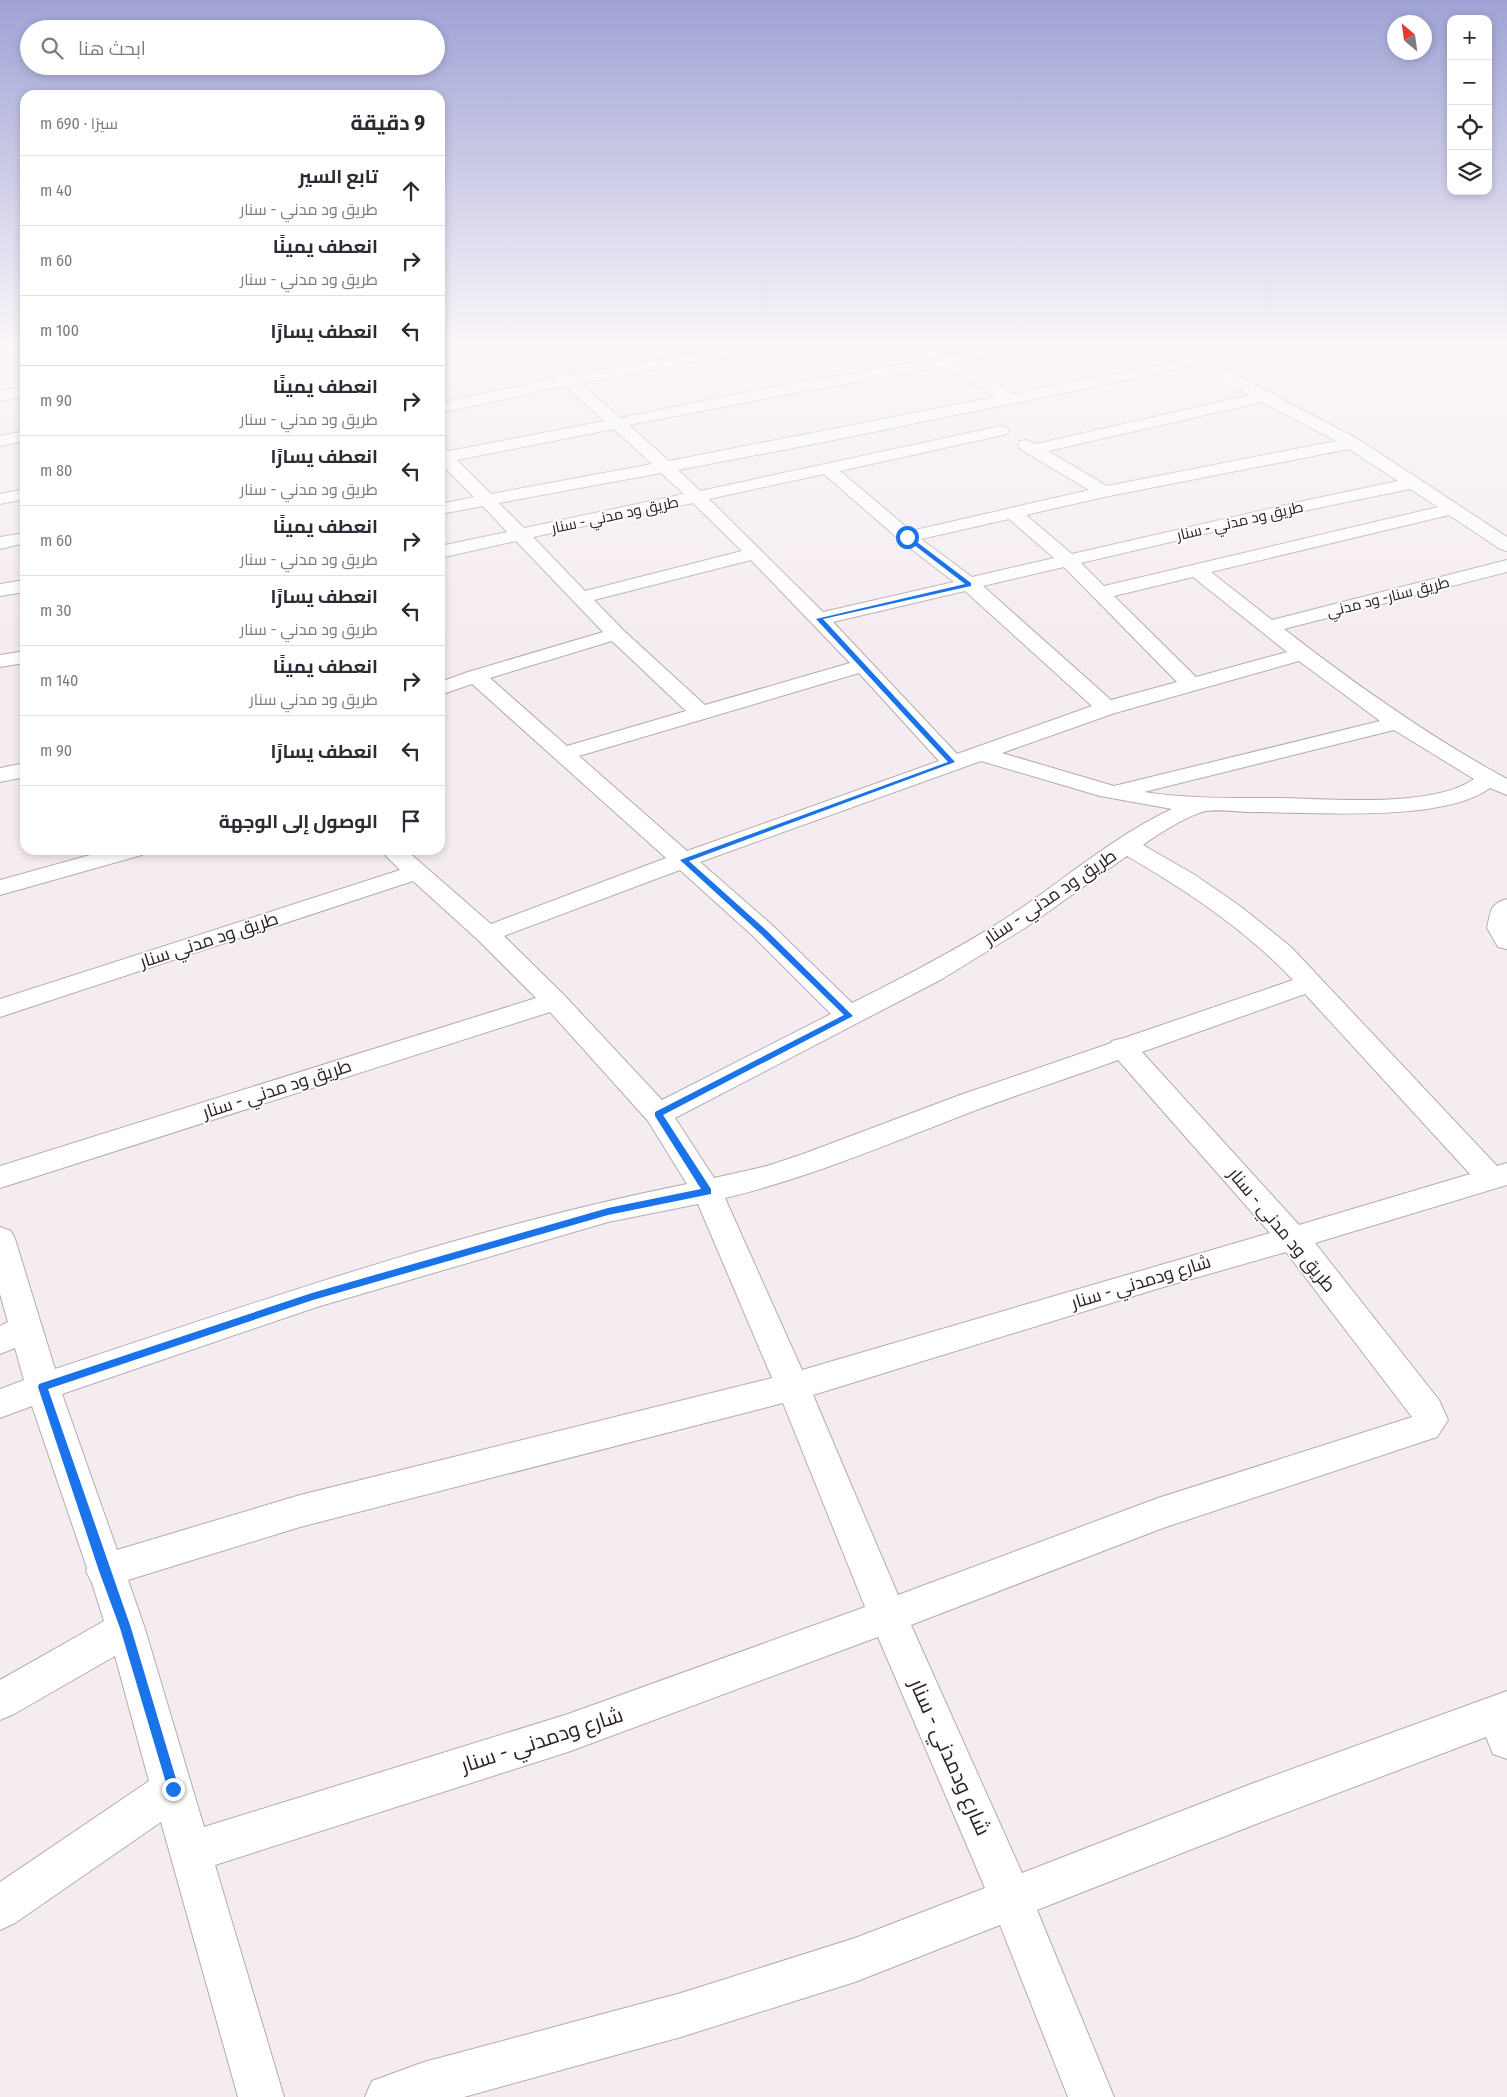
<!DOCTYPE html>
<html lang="ar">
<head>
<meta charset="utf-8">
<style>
	:root { --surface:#fff; --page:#f7f7f7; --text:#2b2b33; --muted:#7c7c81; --line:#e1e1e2 }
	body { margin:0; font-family:"Fira Sans Condensed",Cairo,sans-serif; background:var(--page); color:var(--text); direction:rtl }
	.controls { position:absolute; right:15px; top:15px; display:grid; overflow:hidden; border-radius:10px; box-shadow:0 2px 8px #0003 }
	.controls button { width:45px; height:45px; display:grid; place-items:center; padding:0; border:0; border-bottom:1px solid var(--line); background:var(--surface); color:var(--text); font:25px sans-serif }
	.compass { position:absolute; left:1387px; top:15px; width:45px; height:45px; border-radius:50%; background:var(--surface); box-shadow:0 2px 8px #0003; rotate:331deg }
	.stop { position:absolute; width:15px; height:15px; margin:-11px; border:4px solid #1a73e8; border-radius:50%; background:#fff }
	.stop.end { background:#1a73e8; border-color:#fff; box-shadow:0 1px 5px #0008 }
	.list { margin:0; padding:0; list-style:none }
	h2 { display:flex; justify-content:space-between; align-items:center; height:65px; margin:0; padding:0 20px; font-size:21px }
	h2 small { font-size:16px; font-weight:400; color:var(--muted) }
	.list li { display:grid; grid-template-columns:32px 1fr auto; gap:15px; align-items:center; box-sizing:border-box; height:70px; padding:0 20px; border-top:1px solid var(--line) }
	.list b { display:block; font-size:19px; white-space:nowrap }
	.list p { margin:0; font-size:16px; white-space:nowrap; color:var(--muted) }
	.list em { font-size:16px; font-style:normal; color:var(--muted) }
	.icon { flex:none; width:28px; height:28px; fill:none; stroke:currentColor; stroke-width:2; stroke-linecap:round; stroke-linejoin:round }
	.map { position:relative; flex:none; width:1507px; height:2097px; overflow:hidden; direction:ltr }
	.search { position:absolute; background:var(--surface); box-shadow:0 2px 8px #0003; left:20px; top:20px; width:425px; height:55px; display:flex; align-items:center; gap:12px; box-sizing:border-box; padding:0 18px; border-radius:28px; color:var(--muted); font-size:19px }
	.panel { position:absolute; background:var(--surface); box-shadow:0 2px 8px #0003; left:20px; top:90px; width:425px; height:765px; border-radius:15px; direction:rtl }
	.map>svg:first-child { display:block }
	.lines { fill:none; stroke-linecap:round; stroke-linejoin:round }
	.minor-casing { stroke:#b4abb0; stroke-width:2 }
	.minor { fill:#fff; fill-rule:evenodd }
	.route { fill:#1a73e8 }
	.labels { text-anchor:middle; stroke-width:4; stroke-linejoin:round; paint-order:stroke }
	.far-street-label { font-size:15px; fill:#252224; stroke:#fffbfd }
	.street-label { font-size:18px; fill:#252224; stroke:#fffbfd }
	.near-street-label { font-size:21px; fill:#252224; stroke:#fffbfd }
</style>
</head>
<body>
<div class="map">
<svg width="1507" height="2097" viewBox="0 0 1507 2097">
	<rect width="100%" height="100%" fill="#f5ecf1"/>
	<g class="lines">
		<defs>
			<g id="minor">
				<polygon points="25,342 25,350 0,355 0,347"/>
				<path d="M 514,342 L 530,342 L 571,375 L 760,342 L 791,342 L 789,345 L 784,346 L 580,383 L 620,418 L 784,385 L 933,359 L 911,345 L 909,342 L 926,342 L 949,356 L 1005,342 L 1029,342 L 1027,345 L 960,363 L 1012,394 L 1183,360 L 1156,345 L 1154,342 L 1172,342 L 1266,391 L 1273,393 L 1275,396 L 1358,439 L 1507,537 L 1507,551 L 1500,549 L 1449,515 L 1211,572 L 1272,620 L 1507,560 L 1507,572 L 1284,629 C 1355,684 1428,736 1507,779 L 1507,795 L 1490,788 C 1444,823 1310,812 1252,812 C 1237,812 1220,809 1206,811 C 1190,814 1156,835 1143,845 L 1195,875 L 1240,906 L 1291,947 L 1497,1166 L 1507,1163 L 1507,1185 L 1315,1243 L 1439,1400 L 1448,1420 L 1437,1437 L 1163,1528 L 911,1625 L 1022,1873 L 1251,1784 L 1507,1691 L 1507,1759 L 1493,1754 L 1486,1737 L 1251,1826 L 1037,1910 L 1114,2097 L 1068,2097 L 1000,1925 L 855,1982 L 681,2037 L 464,2097 L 365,2097 L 372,2081 L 424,2062 L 681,1993 L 855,1938 L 985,1888 L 878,1637 L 568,1752 L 215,1865 L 284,2097 L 238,2097 L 161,1822 L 15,1923 L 0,1930 L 0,1882 L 149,1781 L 115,1656 L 14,1714 L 0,1720 L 0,1680 L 104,1621 L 92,1583 L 86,1571 L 87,1568 L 32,1406 L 0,1418 L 0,1389 L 24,1380 L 15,1348 L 0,1354 L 0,1326 L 8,1322 L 0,1294 L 0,1227 L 11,1231 L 15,1239 L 55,1369 C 263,1300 472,1227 687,1184 L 648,1121 L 550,1012 L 0,1188 L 0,1166 L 536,998 L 478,940 L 413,881 L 0,1017 L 0,999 L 400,870 L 380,850 L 406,850 L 491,924 L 666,858 L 472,684 L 440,695 L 440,682 L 468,672 L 603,632 L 516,541 L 440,558 L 440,546 L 507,532 L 483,506 L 440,514 L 440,504 L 474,497 L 440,463 L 440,447 L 449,451 L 605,421 L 565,386 L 440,413 L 440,403 L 556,378 ZM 945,366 L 995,397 L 669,461 L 629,425 L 784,395 ZM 1195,366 L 1250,395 L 1036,444 L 1026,440 L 1020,441 L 1018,445 L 1020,449 L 1089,490 L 911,531 L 840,471 L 1007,434 L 1009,431 L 1007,428 L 1001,426 L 700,491 L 678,470 L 819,443 ZM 1262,402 L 1336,441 L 1107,486 L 1048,451 ZM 614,429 L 652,464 L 491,494 L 457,460 ZM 1349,449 L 1398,481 L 1303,501 L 1072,554 L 1026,515 L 1104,497 ZM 661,473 L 684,494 L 524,528 L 499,503 ZM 824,474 L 901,541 L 954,582 L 823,612 L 709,499 ZM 1410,489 L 1438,507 L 1104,586 L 1081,563 L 1303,511 ZM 693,503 L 742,551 L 585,591 L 533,537 ZM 1009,519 L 1054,558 L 972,577 L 921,539 ZM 751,560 L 850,663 L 705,705 L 623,630 L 594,600 ZM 1064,567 L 1177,682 L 1111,700 L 983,586 ZM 1193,577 L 1287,652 L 1196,677 L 1114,596 ZM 965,591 L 1092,706 L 957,754 L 833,622 ZM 612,641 L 686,711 L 567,746 L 490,678 ZM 1299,661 L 1380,721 L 1114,786 L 1002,753 L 1115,713 ZM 859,673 L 939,761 L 687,851 L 579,756 ZM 1394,730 L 1474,779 C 1433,808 1331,799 1281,798 C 1236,798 1189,799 1144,792 ZM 981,761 L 1100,796 L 1172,809 C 1114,836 1064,880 1011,915 C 960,948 906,976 852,1003 L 772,925 L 700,862 ZM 1127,856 C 1187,891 1245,929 1293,980 L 1124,1038 L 1112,1041 L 1111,1043 L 960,1095 L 803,1154 L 767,1166 L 714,1178 L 675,1118 L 942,979 L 1028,926 ZM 680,870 L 754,937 L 831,1014 L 662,1100 L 564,995 L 504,936 ZM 1305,994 L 1470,1174 L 1299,1225 L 1142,1052 ZM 1118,1060 L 1270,1233 L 802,1370 L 725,1198 C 813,1177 895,1141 979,1109 C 1025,1092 1072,1077 1118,1060 ZM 698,1204 L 772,1378 L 300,1495 L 117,1550 L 62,1394 L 317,1307 L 608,1222 ZM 1286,1252 L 1412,1417 L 1158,1498 L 898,1595 L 813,1395 L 1160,1288 ZM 783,1403 L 865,1607 L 568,1714 L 204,1827 L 145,1629 L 128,1580 L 300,1527 Z"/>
				<polygon points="1497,342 1507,342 1507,353 1502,352"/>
				<polygon points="25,386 25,396 0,401 0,391"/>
				<polygon points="25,431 25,441 0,446 0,436"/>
				<polygon points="25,489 25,499 0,504 0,494"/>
				<polygon points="25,533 25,543 0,549 0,537"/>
				<polygon points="25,580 25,592 0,596 0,584"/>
				<polygon points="25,651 25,663 0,667 0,655"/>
				<polygon points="25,763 25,777 0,782 0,768"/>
				<polygon points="108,850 146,850 142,855 0,895 0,880"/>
				<path d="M 1507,899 L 1507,949 L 1498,947 L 1487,928 C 1491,912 1489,904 1507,899 Z"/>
			</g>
		</defs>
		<use href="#minor" class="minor-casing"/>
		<use href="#minor" class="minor"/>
	</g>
	<linearGradient id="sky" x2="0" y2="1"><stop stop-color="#9fa2d5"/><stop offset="0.54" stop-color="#faf6f9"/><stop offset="1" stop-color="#faf6f9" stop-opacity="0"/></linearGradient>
	<rect width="1507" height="635" fill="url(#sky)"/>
	<polygon class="route" points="905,536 909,536 971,583 971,586 823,619 955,762 689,861 766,930 853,1016 663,1115 711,1189 711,1194 608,1215 313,1300 48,1389 131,1628 179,1789 178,1793 173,1795 169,1793 120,1628 99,1571 38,1387 39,1384 312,1293 608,1208 701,1189 655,1116 655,1112 844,1015 760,933 680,860 948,762 816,619 965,584 905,538"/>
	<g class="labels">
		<g class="far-street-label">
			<text transform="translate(615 515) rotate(-12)" y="5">طريق ود مدني - سنار</text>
			<text transform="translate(1240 521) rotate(-13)" y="5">طريق ود مدني - سنار</text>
			<text transform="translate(1388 597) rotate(-14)" y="5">طريق سنار- ود مدني</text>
		</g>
		<g class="street-label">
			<text transform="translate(1050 897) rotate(-34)" y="6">طريق ود مدني - سنار</text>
			<text transform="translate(209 940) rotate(-18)" y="6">طريق ود مدني سنار</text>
			<text transform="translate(277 1089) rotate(-18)" y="6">طريق ود مدني - سنار</text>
			<text transform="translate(1282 1230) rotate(50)" y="6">طريق ود مدني - سنار</text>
			<text transform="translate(1141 1282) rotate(-17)" y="6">شارع ودمدني - سنار</text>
		</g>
		<g class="near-street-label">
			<text transform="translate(542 1740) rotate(-18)" y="7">شارع ودمدني - سنار</text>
			<text transform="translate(950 1757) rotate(66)" y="7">شارع ودمدني - سنار</text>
		</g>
	</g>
</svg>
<div class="controls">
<button>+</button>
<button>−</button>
<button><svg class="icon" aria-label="locate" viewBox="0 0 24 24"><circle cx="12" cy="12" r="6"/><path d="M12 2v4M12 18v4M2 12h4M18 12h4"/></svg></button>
<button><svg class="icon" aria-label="layers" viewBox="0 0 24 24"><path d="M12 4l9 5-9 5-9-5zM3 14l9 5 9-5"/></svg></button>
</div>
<svg class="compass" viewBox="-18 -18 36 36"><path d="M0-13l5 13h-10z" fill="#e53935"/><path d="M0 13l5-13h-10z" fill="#7c7c81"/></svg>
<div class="stop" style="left:907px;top:537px"></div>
<div class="stop end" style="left:173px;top:1789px"></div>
<div class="search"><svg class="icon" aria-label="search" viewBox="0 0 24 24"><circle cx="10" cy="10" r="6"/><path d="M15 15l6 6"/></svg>ابحث هنا</div>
<section class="panel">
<h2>9 دقيقة<small>سيرًا · 690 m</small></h2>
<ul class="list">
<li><svg class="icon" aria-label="ahead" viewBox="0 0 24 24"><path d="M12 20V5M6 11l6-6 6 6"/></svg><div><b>تابع السير</b><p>طريق ود مدني - سنار</p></div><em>40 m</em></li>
<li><svg class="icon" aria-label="right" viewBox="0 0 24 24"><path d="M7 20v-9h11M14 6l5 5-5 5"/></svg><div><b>انعطف يمينًا</b><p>طريق ود مدني - سنار</p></div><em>60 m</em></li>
<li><svg class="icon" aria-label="left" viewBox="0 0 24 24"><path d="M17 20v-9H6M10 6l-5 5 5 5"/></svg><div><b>انعطف يسارًا</b></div><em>100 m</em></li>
<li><svg class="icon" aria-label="right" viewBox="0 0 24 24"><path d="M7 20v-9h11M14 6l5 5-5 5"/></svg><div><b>انعطف يمينًا</b><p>طريق ود مدني - سنار</p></div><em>90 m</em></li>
<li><svg class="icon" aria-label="left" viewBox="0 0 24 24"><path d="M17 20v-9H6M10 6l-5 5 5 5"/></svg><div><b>انعطف يسارًا</b><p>طريق ود مدني - سنار</p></div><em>80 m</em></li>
<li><svg class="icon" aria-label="right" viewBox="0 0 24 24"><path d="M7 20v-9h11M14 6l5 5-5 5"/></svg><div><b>انعطف يمينًا</b><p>طريق ود مدني - سنار</p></div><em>60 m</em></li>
<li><svg class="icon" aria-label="left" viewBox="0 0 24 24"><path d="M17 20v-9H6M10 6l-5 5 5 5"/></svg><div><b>انعطف يسارًا</b><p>طريق ود مدني - سنار</p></div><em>30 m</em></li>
<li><svg class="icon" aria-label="right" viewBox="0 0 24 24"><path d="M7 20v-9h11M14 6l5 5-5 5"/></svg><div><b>انعطف يمينًا</b><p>طريق ود مدني سنار</p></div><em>140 m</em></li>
<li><svg class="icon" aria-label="left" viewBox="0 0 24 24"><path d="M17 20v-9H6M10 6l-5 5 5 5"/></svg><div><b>انعطف يسارًا</b></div><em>90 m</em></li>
<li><svg class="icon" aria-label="arrive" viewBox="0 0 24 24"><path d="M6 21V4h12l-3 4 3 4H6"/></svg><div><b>الوصول إلى الوجهة</b></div></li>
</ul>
</section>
</div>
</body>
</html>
